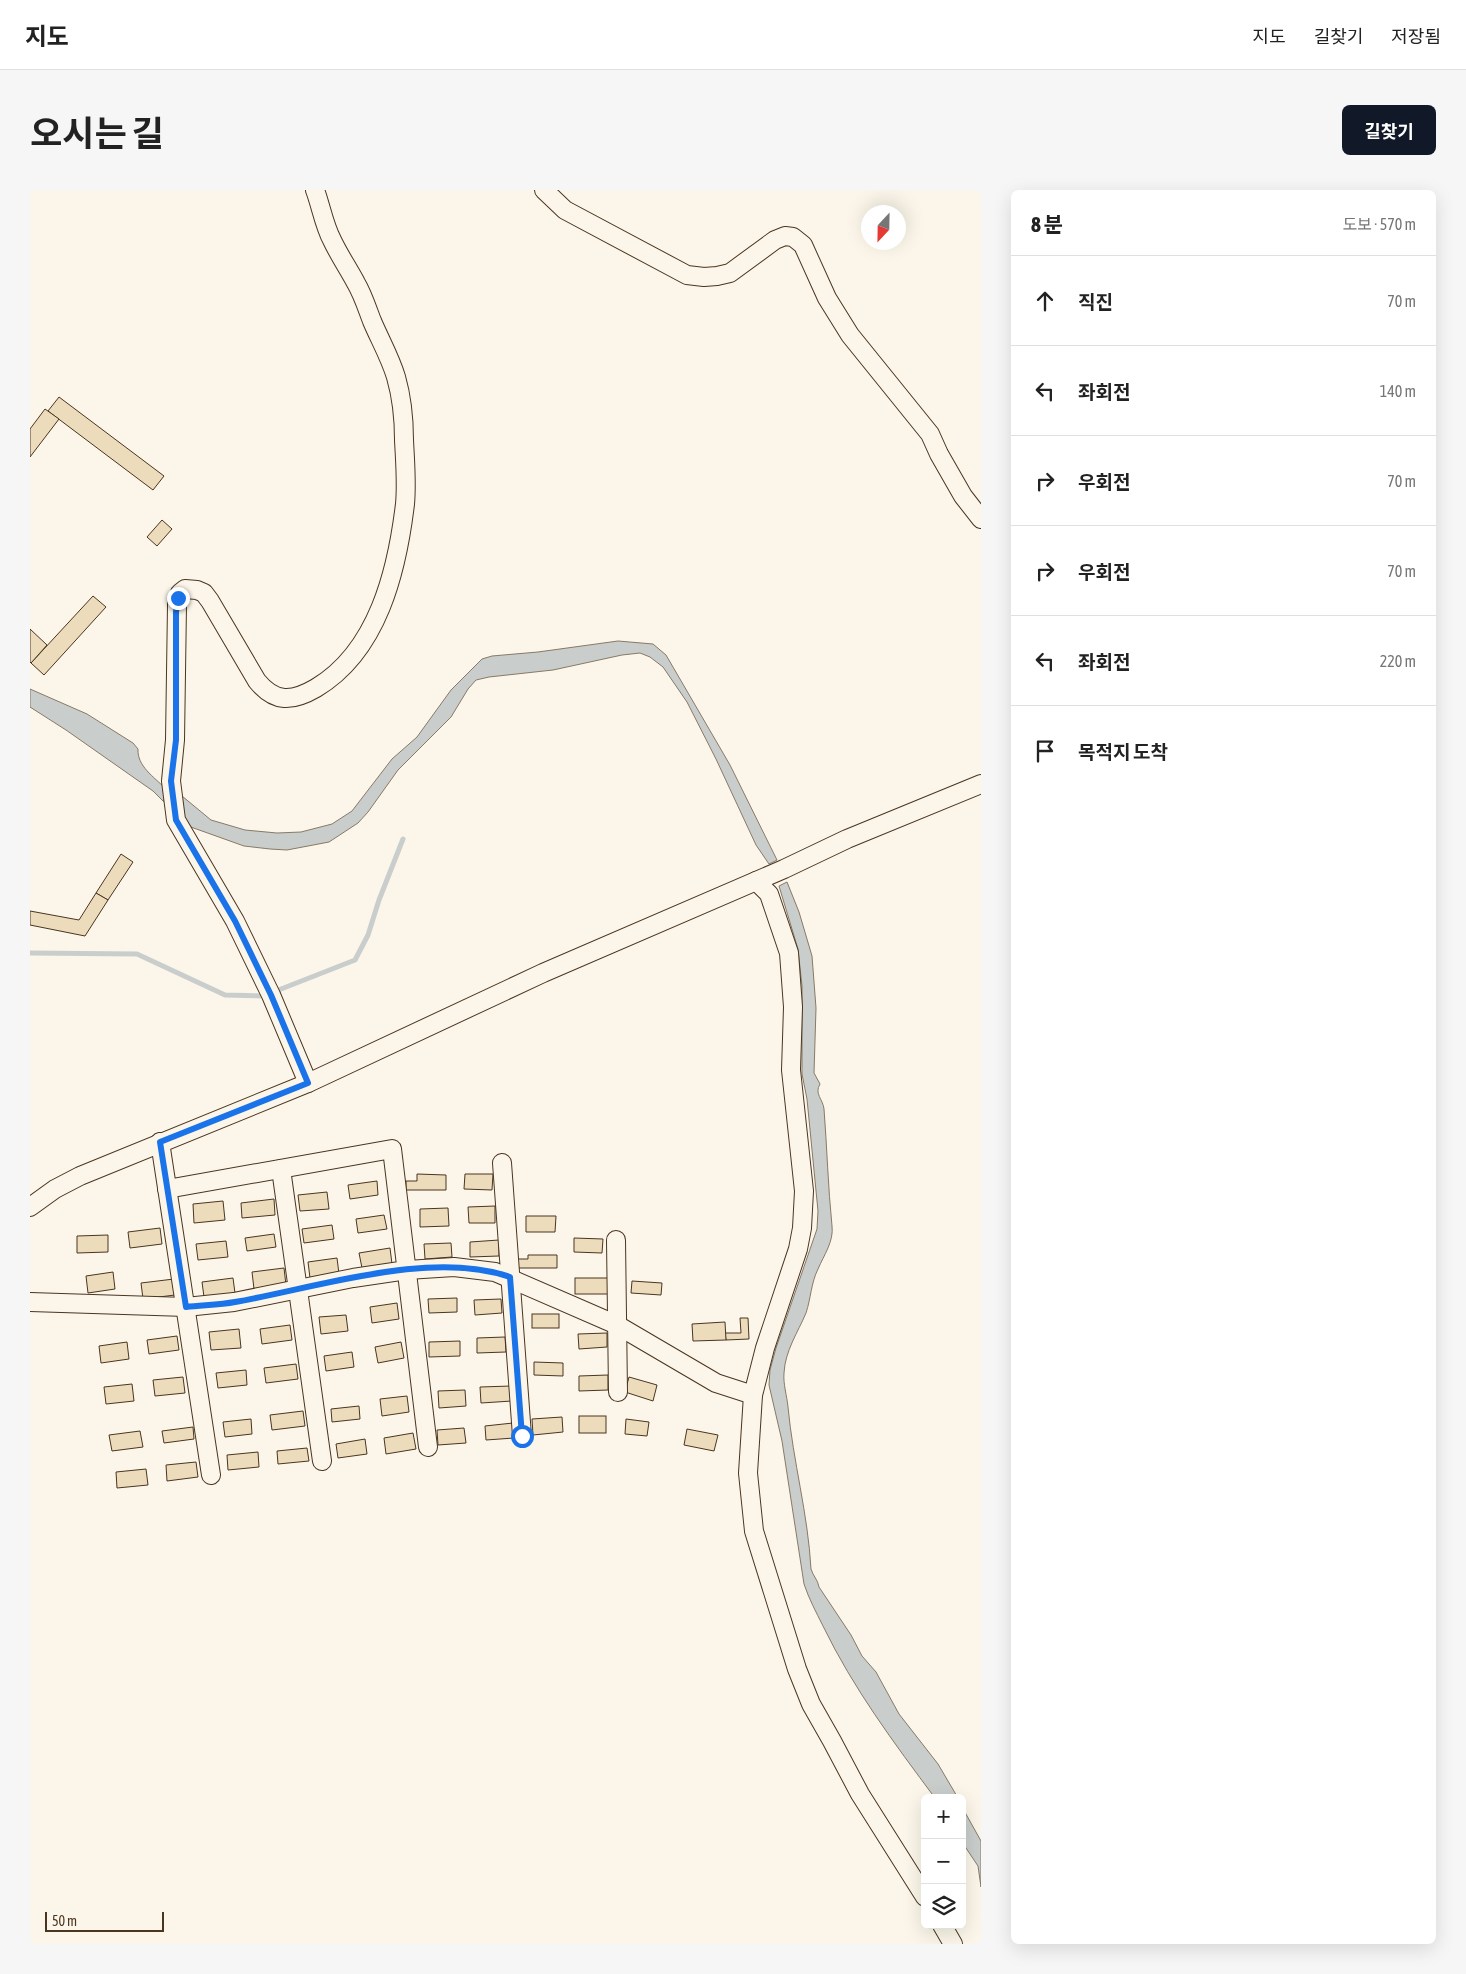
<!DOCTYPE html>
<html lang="ko">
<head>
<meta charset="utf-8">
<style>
	:root { --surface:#fff; --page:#f6f6f6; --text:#222; --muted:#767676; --line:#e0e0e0; --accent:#111827 }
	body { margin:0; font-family:"Asap Condensed","Noto Sans KR",sans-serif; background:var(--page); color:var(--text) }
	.controls { position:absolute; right:15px; bottom:15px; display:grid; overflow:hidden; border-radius:8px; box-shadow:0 5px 20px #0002 }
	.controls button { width:45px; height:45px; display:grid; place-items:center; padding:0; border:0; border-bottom:1px solid var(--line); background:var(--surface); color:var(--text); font:25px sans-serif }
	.compass { position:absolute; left:831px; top:15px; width:45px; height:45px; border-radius:50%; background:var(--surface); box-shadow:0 5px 20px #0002; rotate:202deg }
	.scale { position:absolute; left:15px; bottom:12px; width:119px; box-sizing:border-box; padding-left:5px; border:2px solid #4a3520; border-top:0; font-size:14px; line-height:18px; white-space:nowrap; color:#4a3520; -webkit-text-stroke:4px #fbf6e9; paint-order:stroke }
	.stop { position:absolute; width:15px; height:15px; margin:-11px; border:4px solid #1a73e8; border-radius:50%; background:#fff }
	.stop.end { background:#1a73e8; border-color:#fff; box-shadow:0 1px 5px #0008 }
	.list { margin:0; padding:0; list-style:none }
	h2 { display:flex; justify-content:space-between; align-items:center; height:65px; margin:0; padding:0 20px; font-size:21px }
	h2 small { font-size:16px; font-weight:400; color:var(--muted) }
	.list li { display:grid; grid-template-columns:32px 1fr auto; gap:15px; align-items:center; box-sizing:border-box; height:90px; padding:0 20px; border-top:1px solid var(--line) }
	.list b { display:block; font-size:19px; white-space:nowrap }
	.list em { font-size:16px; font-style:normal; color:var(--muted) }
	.icon { flex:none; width:28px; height:28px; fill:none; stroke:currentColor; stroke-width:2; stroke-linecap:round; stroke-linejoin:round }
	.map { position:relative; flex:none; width:951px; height:1754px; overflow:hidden; border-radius:8px }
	header { display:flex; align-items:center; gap:30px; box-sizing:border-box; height:70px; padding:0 25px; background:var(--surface); border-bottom:1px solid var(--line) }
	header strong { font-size:24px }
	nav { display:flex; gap:28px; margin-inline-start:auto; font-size:18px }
	.intro { display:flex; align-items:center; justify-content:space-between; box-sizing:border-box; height:120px; padding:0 30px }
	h1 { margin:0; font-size:35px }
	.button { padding:12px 22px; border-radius:8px; background:var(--accent); color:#fff; font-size:18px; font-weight:700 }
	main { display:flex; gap:30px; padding:0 30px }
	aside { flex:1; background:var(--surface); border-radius:8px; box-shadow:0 5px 20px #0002 }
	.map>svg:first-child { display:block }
	.water { fill:#c9cecd; stroke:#887966 }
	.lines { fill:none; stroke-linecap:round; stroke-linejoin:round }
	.stream { stroke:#c9cecd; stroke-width:5 }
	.building { fill:#ecdcbc; stroke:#4a3520 }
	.minor-casing { stroke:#4a3520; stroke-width:20 }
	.minor { stroke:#fbf6e9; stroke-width:18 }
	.route { stroke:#1a73e8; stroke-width:6 }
</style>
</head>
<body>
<header>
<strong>지도</strong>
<nav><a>지도</a><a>길찾기</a><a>저장됨</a></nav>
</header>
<div class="intro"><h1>오시는 길</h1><a class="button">길찾기</a></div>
<main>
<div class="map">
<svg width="951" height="1754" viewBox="0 0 951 1754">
	<rect width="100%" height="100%" fill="#fbf6e9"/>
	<g class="water">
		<polygon points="588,451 623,454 636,465 700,575 747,670 739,674 726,655 686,569 657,512 633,477 620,467 610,463 592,465 523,480 459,487 446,490 438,499 421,527 368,580 338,622 328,633 299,652 257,660 240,659 214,656 158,636 150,620 152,606 181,630 215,640 247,643 271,642 302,634 322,621 362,569 387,547 421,500 452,469 462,466 508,462"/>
		<path d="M 0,499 L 57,524 L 103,553 L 108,559 C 107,576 124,587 135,598 L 134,612 L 123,601 L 36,540 L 0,517 Z"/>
		<path d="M 757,692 L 769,722 L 782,766 L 786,818 L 784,883 L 790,894 C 784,904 793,909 794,919 C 797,957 798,997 802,1036 C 804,1051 794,1065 788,1079 C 781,1093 781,1108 776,1123 C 768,1142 755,1161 754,1183 C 753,1194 757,1206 758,1217 C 763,1271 778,1324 781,1379 C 783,1386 788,1390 789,1397 L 821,1445 L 832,1466 L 846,1482 L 869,1524 L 908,1574 L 928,1608 L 905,1608 C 864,1553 823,1498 793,1436 C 786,1422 779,1409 774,1394 L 752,1251 L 739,1195 L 740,1180 L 746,1158 L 787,1039 L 788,1021 L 777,909 L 772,884 L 772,796 L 768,759 L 749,696 Z"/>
		<polygon points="932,1617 951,1651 951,1697 948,1676 932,1652"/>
	</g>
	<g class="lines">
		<g class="stream">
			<polyline points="0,763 107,764 195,805 234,806"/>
			<polyline points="246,801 325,770 338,745 349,710 373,649"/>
		</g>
	</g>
	<g class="building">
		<polygon points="29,207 134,286 123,300 18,221"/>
		<polygon points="15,219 29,229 0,267 0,239"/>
		<polygon points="132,330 142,339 127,356 117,347"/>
		<polygon points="63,406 76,417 14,485 1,473"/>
		<polygon points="0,439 17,455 1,473 0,472"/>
		<polygon points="91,664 103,672 78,710 66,703"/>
		<polygon points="66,703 78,710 55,746 0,735 0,721 49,730"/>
		<polygon points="387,984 416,985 416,1000 376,1000 376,991 387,991"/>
		<polygon points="435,984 463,984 462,1000 434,999"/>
		<polygon points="347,991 348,1005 320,1009 318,995"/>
		<polygon points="297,1002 299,1019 270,1021 268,1005"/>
		<polygon points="244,1009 245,1025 212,1028 211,1013"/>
		<polygon points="193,1011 195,1030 164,1033 163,1014"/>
		<polygon points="465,1016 465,1033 439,1033 438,1017"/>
		<polygon points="418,1018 419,1036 390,1037 390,1019"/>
		<polygon points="354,1025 357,1039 328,1043 326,1029"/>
		<polygon points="496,1026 526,1026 525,1042 496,1042"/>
		<polygon points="302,1035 304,1049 274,1053 272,1039"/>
		<polygon points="130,1038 132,1054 100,1058 98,1042"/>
		<polygon points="244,1044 246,1057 217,1061 215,1048"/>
		<polygon points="78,1045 78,1062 47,1063 47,1046"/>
		<polygon points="544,1048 573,1049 572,1063 544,1062"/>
		<polygon points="469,1050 469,1066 440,1067 440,1052"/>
		<polygon points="196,1051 198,1067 168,1070 166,1054"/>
		<polygon points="421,1053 422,1067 395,1069 394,1054"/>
		<polygon points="360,1058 362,1074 332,1078 329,1063"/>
		<polygon points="498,1065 527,1065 527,1078 485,1078 485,1069 498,1069"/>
		<polygon points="307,1068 309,1084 280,1088 278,1072"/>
		<polygon points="254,1078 256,1095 224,1099 222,1082"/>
		<polygon points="83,1082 85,1099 58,1103 56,1086"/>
		<polygon points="203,1088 205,1103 174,1107 172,1092"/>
		<rect x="545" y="1088" width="33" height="16"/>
		<polygon points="144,1089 145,1105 113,1109 111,1093"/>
		<polygon points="602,1091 632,1093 631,1105 601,1103"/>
		<polygon points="427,1108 427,1122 399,1123 398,1109"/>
		<polygon points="471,1109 472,1123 445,1125 444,1110"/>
		<polygon points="367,1113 369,1129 342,1133 340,1117"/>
		<rect x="502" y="1124" width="27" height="14"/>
		<polygon points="316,1125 318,1141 291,1144 289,1127"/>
		<polygon points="710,1128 718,1128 719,1149 696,1150 695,1143 711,1143"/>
		<polygon points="695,1132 696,1150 663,1151 662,1134"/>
		<polygon points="260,1135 262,1150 232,1154 230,1139"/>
		<polygon points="209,1139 211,1158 181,1160 179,1142"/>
		<polygon points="577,1143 577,1157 549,1159 548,1144"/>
		<polygon points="147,1146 149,1160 119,1164 117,1150"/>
		<polygon points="475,1147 476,1162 447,1163 447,1148"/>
		<polygon points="430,1151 430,1166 399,1167 399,1152"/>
		<polygon points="97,1152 99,1169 71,1173 69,1156"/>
		<polygon points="371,1152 374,1168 348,1173 345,1157"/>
		<polygon points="322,1162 324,1177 296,1181 294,1166"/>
		<polygon points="504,1172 533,1173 533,1186 504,1185"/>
		<polygon points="266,1174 268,1189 236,1193 234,1178"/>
		<polygon points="216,1180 217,1195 188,1198 186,1183"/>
		<polygon points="578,1185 578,1200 549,1201 549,1186"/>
		<polygon points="153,1187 155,1203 125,1206 123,1190"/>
		<polygon points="599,1187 627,1195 623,1211 595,1202"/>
		<polygon points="102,1194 104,1211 76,1214 74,1197"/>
		<polygon points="481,1196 482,1211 451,1213 450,1197"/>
		<polygon points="435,1200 436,1216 409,1218 408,1201"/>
		<polygon points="377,1206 379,1222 352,1226 350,1209"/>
		<polygon points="329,1216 330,1229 302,1232 301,1219"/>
		<polygon points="273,1221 275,1236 242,1240 240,1225"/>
		<rect x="549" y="1226" width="27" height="17"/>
		<polygon points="532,1227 533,1242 503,1245 502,1229"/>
		<polygon points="221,1229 222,1244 195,1247 193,1232"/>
		<polygon points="596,1229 619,1232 617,1246 595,1244"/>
		<polygon points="483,1233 484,1248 456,1250 455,1236"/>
		<polygon points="163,1237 164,1249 134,1253 132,1241"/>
		<polygon points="434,1238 436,1253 408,1255 407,1240"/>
		<polygon points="657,1239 688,1245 684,1261 654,1255"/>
		<polygon points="110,1241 113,1257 82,1261 79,1245"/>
		<polygon points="383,1243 386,1259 356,1264 354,1248"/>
		<polygon points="335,1249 337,1264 308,1268 306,1254"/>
		<polygon points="277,1258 279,1271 248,1274 247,1261"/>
		<polygon points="228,1262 229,1277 198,1280 197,1265"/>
		<polygon points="166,1272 168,1287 137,1291 136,1275"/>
		<polygon points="116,1279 118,1295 87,1298 86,1282"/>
	</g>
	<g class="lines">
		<defs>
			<g id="minor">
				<polyline points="514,0 535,20 657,85 674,87 687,86 700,83 745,50 755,46 763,47 773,55 797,108 820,145 900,244 909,264 933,306 951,329"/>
				<polyline points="726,691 739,704 759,763 763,817 761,880 774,1001 772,1038 768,1059 735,1158 723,1205 718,1283 724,1341 767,1479 781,1514 802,1551 830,1604 895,1707"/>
				<path d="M 278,893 L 241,805 L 205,731 L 146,630 L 141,591 L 145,550 L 147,415 L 150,403 L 155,399 L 167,400 L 174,403 L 180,411 L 227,491 C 245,513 262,512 286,498 C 348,461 367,381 375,314 C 377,293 375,271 374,250 C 374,228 372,208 366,187 C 360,167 350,150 342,131 C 337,118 333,105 326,93 C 318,78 309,65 302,50 C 294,35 291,16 285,0"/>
				<polyline points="130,952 181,1285"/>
				<polyline points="472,973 492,1246"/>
				<polyline points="251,979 292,1271"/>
				<polyline points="137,999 362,959 398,1257"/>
				<polyline points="0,1017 25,999 50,986 278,893 513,783 754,679 817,649 951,594"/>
				<polyline points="586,1050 588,1202"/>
				<polyline points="0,1112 156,1117 204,1112 323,1088 377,1080 424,1077 465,1082 587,1135 686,1193 723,1205"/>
				<polyline points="912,1735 923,1754"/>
			</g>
		</defs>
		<use href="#minor" class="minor-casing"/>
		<use href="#minor" class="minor"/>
	</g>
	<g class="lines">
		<path class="route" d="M 148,408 L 146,422 L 146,550 L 141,591 L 146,630 L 205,731 L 241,805 L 278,893 L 130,952 L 156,1117 C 172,1115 189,1115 205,1112 C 286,1098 401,1059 480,1087 L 492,1246"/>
	</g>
</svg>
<div class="controls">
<button>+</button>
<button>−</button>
<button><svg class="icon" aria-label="layers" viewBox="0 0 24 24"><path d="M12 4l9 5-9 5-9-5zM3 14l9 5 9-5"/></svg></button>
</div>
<svg class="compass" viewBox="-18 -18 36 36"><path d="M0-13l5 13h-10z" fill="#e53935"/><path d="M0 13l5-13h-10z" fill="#767676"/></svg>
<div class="scale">50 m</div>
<div class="stop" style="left:492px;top:1246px"></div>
<div class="stop end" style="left:148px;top:408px"></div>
</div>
<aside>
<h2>8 분<small>도보 · 570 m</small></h2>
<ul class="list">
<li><svg class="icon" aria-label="ahead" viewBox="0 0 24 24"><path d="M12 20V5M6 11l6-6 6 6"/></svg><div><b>직진</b></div><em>70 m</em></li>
<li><svg class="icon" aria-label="left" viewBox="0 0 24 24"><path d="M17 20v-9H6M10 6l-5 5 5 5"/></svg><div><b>좌회전</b></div><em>140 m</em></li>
<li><svg class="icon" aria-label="right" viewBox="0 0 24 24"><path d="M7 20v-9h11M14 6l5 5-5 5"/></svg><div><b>우회전</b></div><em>70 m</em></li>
<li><svg class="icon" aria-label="right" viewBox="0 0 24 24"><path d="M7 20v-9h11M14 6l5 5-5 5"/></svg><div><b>우회전</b></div><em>70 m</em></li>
<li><svg class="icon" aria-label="left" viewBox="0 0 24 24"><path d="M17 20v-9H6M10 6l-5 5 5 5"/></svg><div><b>좌회전</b></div><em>220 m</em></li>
<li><svg class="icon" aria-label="arrive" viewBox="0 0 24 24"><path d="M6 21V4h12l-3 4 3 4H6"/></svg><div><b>목적지 도착</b></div></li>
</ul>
</aside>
</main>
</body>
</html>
